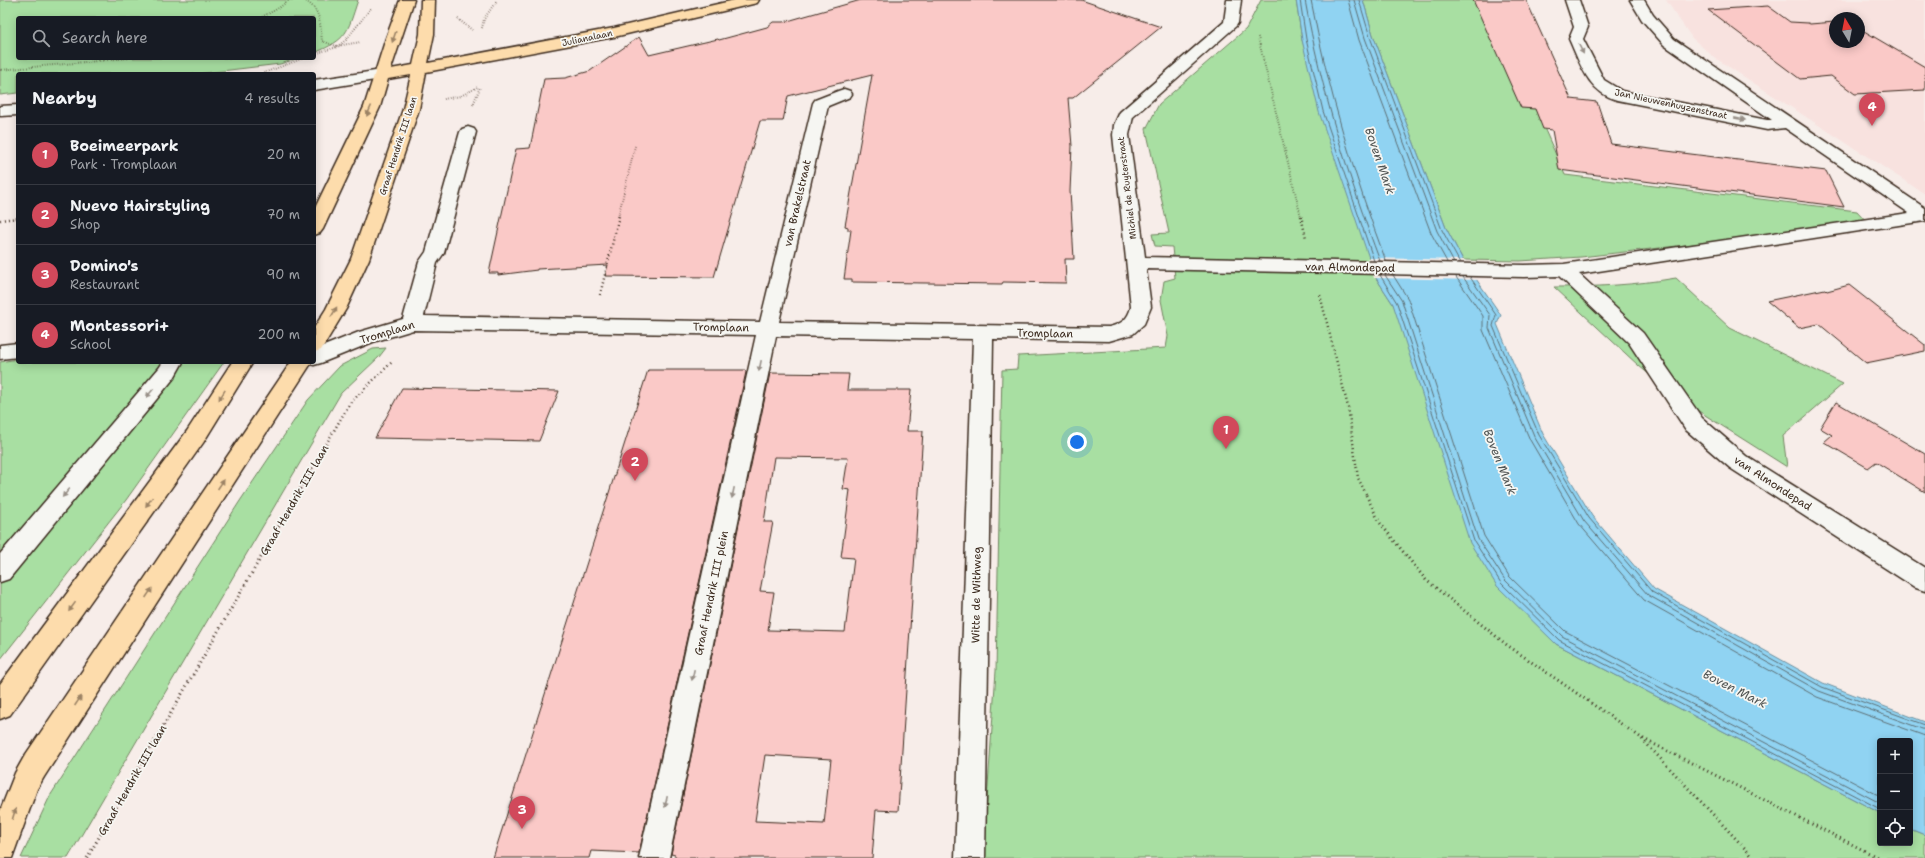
<!DOCTYPE html>
<html lang="en">
<head>
<meta charset="utf-8">
<style>
	:root { --surface:#171b24; --page:#20242c; --text:#f1f3f6; --muted:#9ea1a6; --line:#363941; --accent:#d1495b }
	body { margin:0; font-family:"Shantell Sans",sans-serif; background:var(--page); color:var(--text) }
	.controls { position:absolute; right:12px; bottom:12px; display:grid; overflow:hidden; border-radius:4px; box-shadow:0 2px 10px #0003 }
	.controls button { width:36px; height:36px; display:grid; place-items:center; padding:0; border:0; border-bottom:1px solid var(--line); background:var(--surface); color:var(--text); font:20px sans-serif }
	.compass { position:absolute; left:1829px; top:12px; width:36px; height:36px; border-radius:50%; background:var(--surface); box-shadow:0 2px 10px #0003; rotate:350deg }
	.you { position:absolute; left:1077px; top:442px; width:14px; height:14px; margin:-10px; border:3px solid #fff; border-radius:50%; background:#1a73e8; box-shadow:0 0 0 6px #1a73e833 }
	.badge { display:grid; place-items:center; width:26px; height:26px; border-radius:50%; background:var(--accent); color:#fff; font-size:13px; font-weight:700 }
	.pin { position:absolute; translate:-50% -33px; filter:drop-shadow(0 1px 2px #0008) }
	.pin::after { content:''; position:absolute; top:21px; width:14px; height:12px; background:inherit; clip-path:polygon(0 0,100% 0,50% 100%) }
	.list { margin:0; padding:0; list-style:none }
	h2 { display:flex; justify-content:space-between; align-items:center; height:52px; margin:0; padding:0 16px; font-size:17px }
	h2 small { font-size:13px; font-weight:400; color:var(--muted) }
	.list li { display:grid; grid-template-columns:26px 1fr auto; gap:12px; align-items:center; box-sizing:border-box; height:60px; padding:0 16px; border-top:1px solid var(--line) }
	.list b { display:block; font-size:15px; white-space:nowrap }
	.list p { margin:0; font-size:13px; white-space:nowrap; color:var(--muted) }
	.list em { font-size:13px; font-style:normal; color:var(--muted) }
	.icon { flex:none; width:22px; height:22px; fill:none; stroke:currentColor; stroke-width:2; stroke-linecap:round; stroke-linejoin:round }
	.map { position:relative; flex:none; width:1925px; height:858px; overflow:hidden }
	.search { position:absolute; background:var(--surface); box-shadow:0 2px 10px #0003; left:16px; top:16px; width:300px; height:44px; display:flex; align-items:center; gap:10px; box-sizing:border-box; padding:0 14px; border-radius:4px; color:var(--muted); font-size:15px }
	.panel { position:absolute; background:var(--surface); box-shadow:0 2px 10px #0003; left:16px; top:72px; width:300px; height:292px; border-radius:4px }
	.map>svg:first-child { display:block }
	.built { fill:#f8e2df; fill-rule:evenodd }
	.green { fill:#a8dfa2; stroke:#728460 }
	.water { fill:#90d3f2; stroke:#6e8f9d }
	.pier { fill:#f7ede9 }
	.lines { fill:none; stroke-linecap:round; stroke-linejoin:round }
	.shore { stroke:#5d6e73; stroke-width:1 }
	.building { fill:#fac9c7; stroke:#3b2a1e; fill-rule:evenodd }
	.minor-casing { stroke:#3b2a1e; stroke-width:3 }
	.major-casing { stroke:#3b2a1e; stroke-width:3 }
	.path-far2 { stroke:#3b2a1e; stroke-width:2; stroke-dasharray:0.5 2; stroke-linecap:butt }
	.path-far1 { stroke:#3b2a1e; stroke-width:2.5; stroke-dasharray:1 3; stroke-linecap:butt }
	.path { stroke:#3b2a1e; stroke-width:3; stroke-dasharray:1 3.5; stroke-linecap:butt }
	.minor { fill:#f6f6f2; fill-rule:evenodd }
	.major { fill:#fddcac; fill-rule:evenodd }
	.oneway { fill:#9c8365 }
	.oneway2 { fill:#989088 }
	.labels { text-anchor:middle; stroke-width:3.5; stroke-linejoin:round; paint-order:stroke }
	.far-street-label { font-size:9px; fill:#3b2a1e; stroke:#f6f6f2 }
	.street-label { font-size:11px; fill:#3b2a1e; stroke:#f6f6f2 }
	.water-label { font-size:12px; font-style:italic; fill:#505453; stroke:#f6f6f2 }
</style>
</head>
<body>
<div class="map">
<svg width="1925" height="858" viewBox="0 0 1925 858">
	<rect width="100%" height="100%" fill="#f7ede9"/>
	<filter id="ink" filterUnits="userSpaceOnUse"><feTurbulence type="fractalNoise" baseFrequency=".025" numOctaves="2"/><feDisplacementMap in="SourceGraphic" scale="8" xChannelSelector="R" yChannelSelector="G"/><feConvolveMatrix kernelMatrix="1 2 1 2 8 2 1 2 1" color-interpolation-filters="sRGB"/></filter>
	<g filter="url(#ink)">
		<path class="built" d="M 1666,0 L 1925,0 L 1925,194 L 1715,58 L 1692,38 ZM 1835,18 L 1859,18 L 1859,42 L 1835,42 Z"/>
		<g class="green">
			<path d="M 0,0 L 358,0 C 347,33 348,39 314,53 L 314,18 L 18,18 L 18,58 L 299,58 L 280,64 L 196,74 L 18,74 L 18,93 L 0,95 Z"/>
			<polygon points="1261,0 1296,0 1302,40 1376,278 1393,304 1556,644 1880,813 1880,843 1910,843 1910,829 1925,835 1925,858 983,858 996,671 1002,370 1017,369 1018,356 1166,348 1168,336 1161,300 1164,281 1175,278 1172,247 1155,246 1152,234 1169,233 1146,129 1159,104 1246,29"/>
			<polygon points="1363,0 1487,0 1565,175 1857,211 1869,224 1581,257 1520,261 1463,260 1446,228 1373,35"/>
			<path d="M 1676,278 L 1730,328 L 1843,384 L 1783,436 L 1787,467 L 1678,398 L 1639,366 L 1554,287 C 1595,287 1635,285 1676,278 Z"/>
			<polygon points="386,348 379,357 341,393 68,858 21,858 50,796 240,501 308,400 340,366 373,349"/>
			<polygon points="18,359 18,362 224,362 126,500 0,660 0,362"/>
		</g>
		<polygon class="water" points="1296,0 1363,0 1373,35 1446,228 1463,260 1501,315 1497,324 1543,434 1592,516 1654,589 1823,683 1925,722 1925,835 1910,829 1910,741 1880,741 1880,813 1556,644 1497,586 1470,543 1393,304 1376,278 1369,258 1319,112 1302,40"/>
		<polygon class="pier" points="1367,258 1465,260 1479,280 1374,278"/>
		<g class="lines">
			<g class="shore">
				<polyline points="1300,0 1306,39 1323,111 1374,261"/>
				<path d="M 1305,0 C 1321,90 1348,176 1380,261"/>
				<path d="M 1311,0 C 1328,90 1354,176 1386,261"/>
				<polyline points="1348,0 1359,40 1431,233 1447,262"/>
				<polyline points="1354,0 1365,38 1437,231 1454,263"/>
				<polyline points="1359,0 1370,37 1442,230 1460,263"/>
				<polyline points="1380,275 1397,303 1474,541 1501,583 1559,640 1880,809"/>
				<polyline points="1385,275 1402,301 1478,539 1505,580 1562,636 1880,803"/>
				<polyline points="1393,275 1408,299 1484,536 1509,576 1565,631 1880,796"/>
				<polyline points="1456,277 1483,316 1483,330 1530,440 1579,524 1644,600 1817,697 1925,736"/>
				<polyline points="1463,277 1490,315 1489,328 1535,438 1584,521 1648,595 1819,691 1925,730"/>
				<polyline points="1470,277 1496,315 1493,326 1539,435 1589,518 1652,592 1822,687 1925,725"/>
			</g>
		</g>
		<g class="building">
			<polygon points="861,0 1081,0 1161,27 1073,98 1068,98 1072,146 1070,191 1074,259 1065,259 1066,283 1003,282 1002,284 852,282 852,279 844,279 851,230 848,230 848,227 845,226 872,75 788,96 783,121 760,121 714,277 605,276 608,265 537,269 537,270 498,275 498,273 489,273 516,149 530,148 544,79 565,78 590,71 639,37 649,55 718,39 719,40 767,27 773,22 784,22"/>
			<polygon points="1473,0 1526,0 1571,99 1597,102 1611,144 1826,171 1844,207 1559,170 1552,130 1543,129 1535,109 1521,108"/>
			<polygon points="1768,6 1790,22 1808,23 1810,24 1835,22 1835,42 1859,42 1859,28 1925,67 1925,90 1855,94 1831,76 1800,79 1708,10"/>
			<polygon points="1849,285 1925,345 1925,351 1866,363 1819,324 1799,328 1767,301 1825,289 1827,291"/>
			<polygon points="648,370 745,370 746,372 639,853 591,851 589,858 493,858"/>
			<path d="M 770,373 L 849,374 L 847,390 L 911,390 L 907,431 L 923,431 L 898,811 L 876,810 L 872,858 L 675,858 L 675,855 L 671,854 ZM 774,457 L 848,458 L 843,489 L 850,490 L 841,557 L 854,558 L 845,632 L 768,630 L 774,592 L 760,591 L 773,522 L 764,522 ZM 765,755 L 831,759 L 824,824 L 755,821 Z"/>
			<polygon points="402,388 559,391 539,441 375,438"/>
			<polygon points="1836,402 1925,454 1925,492 1876,462 1868,468 1824,442 1832,435 1820,428"/>
		</g>
		<g class="lines">
			<defs>
				<g id="minor">
					<path d="M 1227,0 L 1241,0 L 1238,23 L 1236,26 L 1133,117 L 1129,135 L 1145,257 L 1524,265 L 1564,264 L 1909,213 L 1785,128 L 1767,130 L 1617,100 C 1588,92 1580,63 1569,39 L 1574,27 L 1565,0 L 1579,0 L 1588,27 L 1583,39 L 1604,80 L 1622,91 L 1767,120 L 1772,120 L 1664,45 L 1642,20 L 1630,0 L 1644,0 L 1653,15 L 1674,39 L 1925,208 L 1925,221 L 1579,274 L 1643,333 L 1702,418 L 1746,456 L 1925,568 L 1925,591 L 1916,588 L 1730,468 L 1686,430 L 1629,343 L 1559,276 L 1524,277 L 1146,269 L 1151,307 L 1144,324 L 1133,334 L 1109,341 L 993,339 L 985,858 L 955,858 L 973,339 L 776,336 L 669,858 L 639,858 L 756,335 L 413,330 L 373,342 L 321,363 L 314,365 L 307,363 L 314,362 L 314,350 L 359,332 L 403,319 L 419,262 L 426,252 L 460,132 L 462,129 L 468,127 L 474,129 L 476,132 L 444,253 L 437,263 L 424,316 L 760,322 L 813,103 L 815,100 L 838,91 L 844,89 L 850,91 L 852,94 L 850,97 L 828,106 L 779,322 L 1109,327 C 1122,324 1128,319 1131,307 L 1113,135 L 1114,125 L 1120,112 L 1224,22 Z"/>
					<polygon points="382,70 387,72 390,75 387,78 314,90 314,80"/>
					<polygon points="18,105 18,115 0,116 0,106"/>
					<polygon points="18,343 18,357 0,359 0,345"/>
					<polygon points="163,362 183,362 174,378 9,579 0,582 0,554 159,368"/>
				</g>
				<g id="major">
					<polygon points="400,0 414,0 391,69 413,65 420,34 421,0 435,0 434,34 428,63 614,28 735,0 759,0 757,3 614,37 426,72 419,109 369,259 346,309 321,350 314,352 314,328 326,309 351,259 403,109 411,75 388,79 380,107 323,229 320,233 314,235 314,210 364,107 386,38"/>
					<polygon points="232,362 253,362 203,443 10,715 0,719 0,684 187,431"/>
					<polygon points="291,362 312,362 44,777 37,789 12,858 0,858 0,811 15,773 24,757"/>
				</g>
			</defs>
			<use href="#minor" class="minor-casing"/>
			<use href="#major" class="major-casing"/>
			<g class="path-far2">
				<path d="M 304,0 C 321,9 320,24 322,41 L 336,46 L 361,42"/>
				<polyline points="260,18 279,8 289,0"/>
				<polyline points="458,19 472,30"/>
				<polyline points="482,28 484,19 497,0"/>
				<polyline points="1258,37 1301,217"/>
				<polyline points="314,54 337,47 346,40 371,8"/>
				<polyline points="0,70 129,58"/>
				<polyline points="261,74 304,58"/>
				<polyline points="444,99 461,96 478,87"/>
				<polyline points="473,105 480,87"/>
				<polyline points="618,217 635,146"/>
			</g>
			<g class="path-far1">
				<polyline points="1301,216 1306,238"/>
				<polyline points="0,220 18,218"/>
				<polyline points="600,295 619,216"/>
				<polyline points="1320,295 1348,407 1358,478 1367,496"/>
				<polyline points="296,496 350,403 393,361"/>
			</g>
			<g class="path">
				<polyline points="1366,495 1380,523 1426,580 1507,645 1640,737 1879,858"/>
				<polyline points="1642,739 1754,858"/>
				<polyline points="87,858 297,495"/>
			</g>
			<use href="#minor" class="minor"/>
			<use href="#major" class="major"/>
		</g>
		<defs><path id="oneway-solid" d="M-6-.8H1V-3.2L6.5 0L1 3.2V.8H-6Z"/></defs>
		<g class="oneway">
			<use href="#oneway-solid" transform="translate(394 37) rotate(109)"/>
			<use href="#oneway-solid" transform="translate(369 111) rotate(114)"/>
			<use href="#oneway-solid" transform="translate(334 312) rotate(-60)"/>
			<use href="#oneway-solid" transform="translate(222 395) rotate(122)"/>
			<use href="#oneway-solid" transform="translate(221 484) rotate(-56)"/>
			<use href="#oneway-solid" transform="translate(149 502) rotate(126)"/>
			<use href="#oneway-solid" transform="translate(149 593) rotate(-56)"/>
			<use href="#oneway-solid" transform="translate(72 607) rotate(126)"/>
			<use href="#oneway-solid" transform="translate(78 701) rotate(-56)"/>
			<use href="#oneway-solid" transform="translate(14 814) rotate(-73)"/>
		</g>
		<g class="oneway2">
			<use href="#oneway-solid" transform="translate(1581 49) rotate(63)"/>
			<use href="#oneway-solid" transform="translate(1740 119) rotate(11)"/>
			<use href="#oneway-solid" transform="translate(760 366) rotate(102)"/>
			<use href="#oneway-solid" transform="translate(150 393) rotate(130)"/>
			<use href="#oneway-solid" transform="translate(66 493) rotate(130)"/>
			<use href="#oneway-solid" transform="translate(733 493) rotate(102)"/>
			<use href="#oneway-solid" transform="translate(693 675) rotate(102)"/>
			<use href="#oneway-solid" transform="translate(666 802) rotate(102)"/>
		</g>
	</g>
	<g class="labels">
		<g class="far-street-label">
			<text transform="translate(587 38) rotate(-12)" y="3">Julianalaan</text>
			<text transform="translate(1671 104) rotate(12)" y="3">Jan Nieuwenhuyzenstraat</text>
			<text transform="translate(398 146) rotate(-72)" y="3">Graaf Hendrik III laan</text>
			<text transform="translate(1127 188) rotate(-97)" y="3">Michiel de Ruyterstraat</text>
		</g>
		<g class="street-label">
			<text transform="translate(797 203) rotate(-77)" y="4">van Brakelstraat</text>
			<text transform="translate(1350 267) rotate(1)" y="4">van Almondepad</text>
			<text transform="translate(721 327) rotate(1)" y="4">Tromplaan</text>
			<text transform="translate(387 332) rotate(-17)" y="4">Tromplaan</text>
			<text transform="translate(1045 333) rotate(1)" y="4">Tromplaan</text>
			<text transform="translate(1773 483) rotate(33)" y="4">van Almondepad</text>
			<text transform="translate(294 500) rotate(-60)" y="4">Graaf Hendrik III laan</text>
			<text transform="translate(711 593) rotate(-78)" y="4">Graaf Hendrik III plein</text>
			<text transform="translate(976 595) rotate(-89)" y="4">Witte de Withweg</text>
			<text transform="translate(132 780) rotate(-60)" y="4">Graaf Hendrik III laan</text>
		</g>
		<g class="water-label">
			<text transform="translate(1380 161) rotate(71)" y="4">Boven Mark</text>
			<text transform="translate(1500 462) rotate(68)" y="4">Boven Mark</text>
			<text transform="translate(1735 689) rotate(27)" y="4">Boven Mark</text>
		</g>
	</g>
</svg>
<div class="controls">
<button>+</button>
<button>−</button>
<button><svg class="icon" aria-label="locate" viewBox="0 0 24 24"><circle cx="12" cy="12" r="6"/><path d="M12 2v4M12 18v4M2 12h4M18 12h4"/></svg></button>
</div>
<svg class="compass" viewBox="-18 -18 36 36"><path d="M0-13l5 13h-10z" fill="#e53935"/><path d="M0 13l5-13h-10z" fill="#9ea1a6"/></svg>
<div class="you"></div>
<div class="pin badge" style="left:1226px;top:449px">1</div>
<div class="pin badge" style="left:635px;top:481px">2</div>
<div class="pin badge" style="left:522px;top:829px">3</div>
<div class="pin badge" style="left:1872px;top:126px">4</div>
<div class="search"><svg class="icon" aria-label="search" viewBox="0 0 24 24"><circle cx="10" cy="10" r="6"/><path d="M15 15l6 6"/></svg>Search here</div>
<section class="panel">
<h2>Nearby<small>4 results</small></h2>
<ul class="list">
<li><span class="badge">1</span><div><b>Boeimeerpark</b><p>Park · Tromplaan</p></div><em>20 m</em></li>
<li><span class="badge">2</span><div><b>Nuevo Hairstyling</b><p>Shop</p></div><em>70 m</em></li>
<li><span class="badge">3</span><div><b>Domino's</b><p>Restaurant</p></div><em>90 m</em></li>
<li><span class="badge">4</span><div><b>Montessori+</b><p>School</p></div><em>200 m</em></li>
</ul>
</section>
</div>
</body>
</html>
